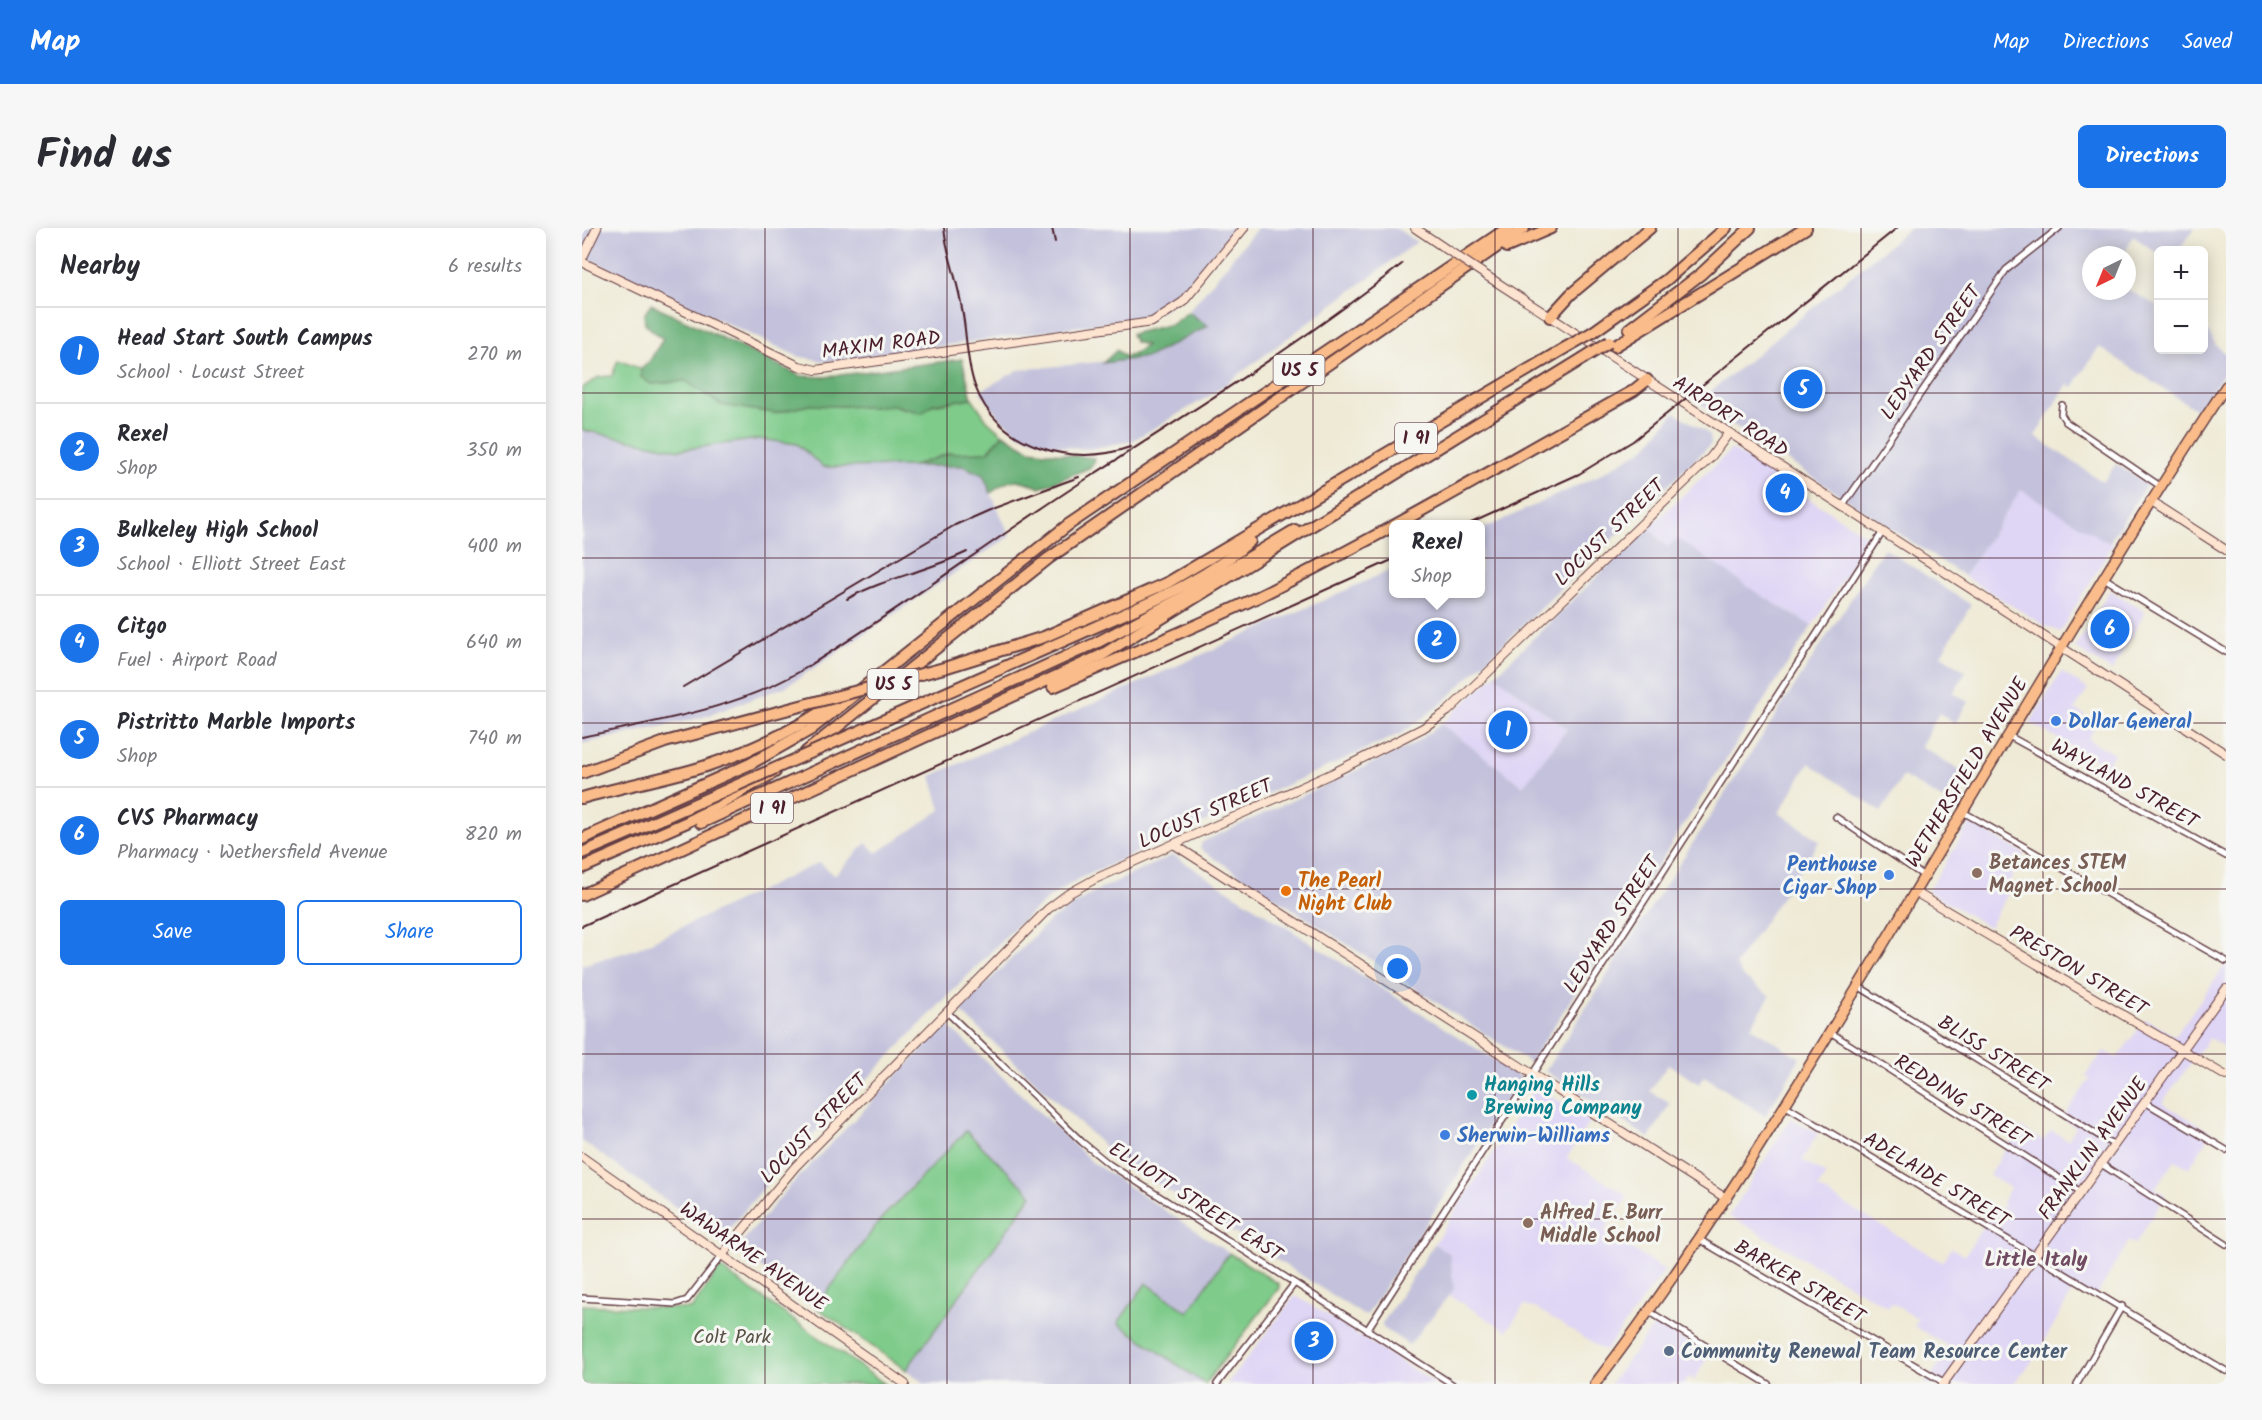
<!DOCTYPE html>
<html lang="en">
<head>
<meta charset="utf-8">
<style>
	:root { --surface:#fff; --page:#f7f7f7; --text:#2b2b33; --muted:#7c7c81; --line:#e1e1e2; --accent:#1a73e8 }
	body { margin:0; font-family:Kalam,sans-serif; background:var(--page); color:var(--text) }
	.controls { position:absolute; right:18px; top:18px; display:grid; overflow:hidden; border-radius:9px; box-shadow:0 3px 15px #0003 }
	.controls button { width:54px; height:54px; display:grid; place-items:center; padding:0; border:0; border-bottom:2px solid var(--line); background:var(--surface); color:var(--text); font:30px sans-serif }
	.compass { position:absolute; left:1500px; top:18px; width:54px; height:54px; border-radius:50%; background:var(--surface); box-shadow:0 3px 15px #0003; rotate:223deg }
	.you { position:absolute; left:816px; top:741px; width:21px; height:21px; margin:-15px; border:4px solid #fff; border-radius:50%; background:#1a73e8; box-shadow:0 0 0 9px #1a73e833 }
	.badge { display:grid; place-items:center; width:39px; height:39px; border-radius:50%; background:var(--accent); color:#fff; font-size:20px; font-weight:700 }
	.pin { position:absolute; translate:-50% -50%; border:3px solid #fff; box-shadow:0 2px 6px #0006 }
	.popup { position:absolute; left:807px; top:292px; width:96px; height:78px; box-sizing:border-box; display:grid; place-content:center; border-radius:9px; background:var(--surface); filter:drop-shadow(0 2px 4px #0005); font-size:20px; white-space:nowrap; color:var(--muted) }
	.popup b { font-size:22px; color:var(--text) }
	.popup::after { content:''; position:absolute; left:50%; top:100%; margin-left:-12px; border:12px solid transparent; border-top-color:var(--surface) }
	.list { margin:0; padding:0; list-style:none }
	h2 { display:flex; justify-content:space-between; align-items:center; height:78px; margin:0; padding:0 24px; font-size:26px }
	h2 small { font-size:20px; font-weight:400; color:var(--muted) }
	.list li { display:grid; grid-template-columns:39px 1fr auto; gap:18px; align-items:center; box-sizing:border-box; height:96px; padding:0 24px; border-top:2px solid var(--line) }
	.list b { display:block; font-size:22px; white-space:nowrap }
	.list p { margin:0; font-size:20px; white-space:nowrap; color:var(--muted) }
	.list em { font-size:20px; font-style:normal; color:var(--muted) }
	.actions { display:flex; gap:12px; padding:18px 24px }
	.actions a { flex:1; padding:14px 0; border:2px solid var(--accent); border-radius:9px; text-align:center; font-size:21px; color:var(--accent) }
	.actions .main { background:var(--accent); color:#fff }
	.map { position:relative; flex:none; width:1644px; height:1156px; overflow:hidden; border-radius:9px }
	header { display:flex; align-items:center; gap:36px; box-sizing:border-box; height:84px; padding:0 30px; background:var(--accent); color:#fff }
	header strong { font-size:28px }
	nav { display:flex; gap:33px; margin-inline-start:auto; font-size:21px }
	.intro { display:flex; align-items:center; justify-content:space-between; box-sizing:border-box; height:144px; padding:0 36px }
	h1 { margin:0; font-size:42px }
	.button { padding:15px 27px; border-radius:9px; background:var(--accent); color:#fff; font-size:21px; font-weight:700 }
	main { display:flex; gap:36px; padding:0 36px }
	aside { flex:1; background:var(--surface); border-radius:9px; box-shadow:0 3px 15px #0003 }
	.map>svg:first-child { display:block }
	.built { fill:#dfd5f5 }
	.industrial { fill:#c3c1db }
	.green { fill:#7ecb8a; stroke:#64755a; stroke-width:1.5 }
	.forest { fill:#66af76; stroke:#586750; stroke-width:1.5 }
	.lines { fill:none; stroke-linecap:round; stroke-linejoin:round }
	.street-casing { stroke:#633d44; stroke-width:8 }
	.secondary-casing { stroke:#633d44; stroke-width:10 }
	.primary-casing { stroke:#633d44; stroke-width:12 }
	.highway-casing { stroke:#633d44; stroke-width:14 }
	.street { stroke:#fff; stroke-width:5 }
	.secondary { stroke:#fde4d0; stroke-width:8 }
	.primary { stroke:#f9bc8a; stroke-width:9 }
	.highway { stroke:#f9bc8a; stroke-width:10 }
	.rail { stroke:#4a1f2b; stroke-width:2 }
	.secondary-bridge-casing { stroke:#633d44; stroke-width:10; stroke-linecap:butt }
	.highway-bridge-casing { stroke:#633d44; stroke-width:14; stroke-linecap:butt }
	.secondary-bridge { stroke:#fde4d0; stroke-width:8 }
	.highway-bridge { stroke:#f9bc8a; stroke-width:10 }
	.grid { fill:none; stroke:#4a1f2b; stroke-width:1.5; stroke-opacity:0.55 }
	.shop-dot { fill:#3f7fe0; stroke:#f6f6f2; stroke-width:2 }
	.education-dot { fill:#8d6e63; stroke:#f6f6f2; stroke-width:2 }
	.food-dot { fill:#e8710a; stroke:#f6f6f2; stroke-width:2 }
	.culture-dot { fill:#0f9aa8; stroke:#f6f6f2; stroke-width:2 }
	.service-dot { fill:#5c6f8a; stroke:#f6f6f2; stroke-width:2 }
	.labels { text-anchor:middle; stroke-width:6; stroke-linejoin:round; paint-order:stroke }
	.shield { fill:#f6f6f2; stroke:#7e6067; stroke-width:1.5 }
	.shield-label { font-size:18px; font-weight:bold; fill:#4a1f2b }
	.street-label { font-size:20px; fill:#4a1f2b; stroke:#f6f6f2 }
	.shop-label { font-size:20px; font-weight:bold; fill:#366cbe; stroke:#f6f6f2; text-anchor:start }
	.education-label { font-size:20px; font-weight:bold; fill:#785e54; stroke:#f6f6f2; text-anchor:start }
	.food-label { font-size:20px; font-weight:bold; fill:#c56008; stroke:#f6f6f2; text-anchor:start }
	.culture-label { font-size:20px; font-weight:bold; fill:#0d838f; stroke:#f6f6f2; text-anchor:start }
	.park-label { font-size:20px; fill:#5a5348; stroke:#f6f6f2 }
	.service-label { font-size:20px; font-weight:bold; fill:#4e5e75; stroke:#f6f6f2; text-anchor:start }
	.neighbourhood-label { font-size:21px; font-weight:bold; fill:#704b62; stroke:#f6f6f2 }
</style>
</head>
<body>
<header>
<strong>Map</strong>
<nav><a>Map</a><a>Directions</a><a>Saved</a></nav>
</header>
<div class="intro"><h1>Find us</h1><a class="button">Directions</a></div>
<main>
<aside>
<h2>Nearby<small>6 results</small></h2>
<ul class="list">
<li><span class="badge">1</span><div><b>Head Start South Campus</b><p>School · Locust Street</p></div><em>270 m</em></li>
<li><span class="badge">2</span><div><b>Rexel</b><p>Shop</p></div><em>350 m</em></li>
<li><span class="badge">3</span><div><b>Bulkeley High School</b><p>School · Elliott Street East</p></div><em>400 m</em></li>
<li><span class="badge">4</span><div><b>Citgo</b><p>Fuel · Airport Road</p></div><em>640 m</em></li>
<li><span class="badge">5</span><div><b>Pistritto Marble Imports</b><p>Shop</p></div><em>740 m</em></li>
<li><span class="badge">6</span><div><b>CVS Pharmacy</b><p>Pharmacy · Wethersfield Avenue</p></div><em>820 m</em></li>
</ul>
<div class="actions"><a class="main">Save</a><a>Share</a></div>
</aside>
<div class="map">
<svg width="1644" height="1156" viewBox="0 0 1644 1156">
	<rect width="100%" height="100%" fill="#f6f6f2"/>
	<filter id="ink" filterUnits="userSpaceOnUse"><feTurbulence type="fractalNoise" baseFrequency=".0167" numOctaves="2"/><feDisplacementMap in="SourceGraphic" scale="12" xChannelSelector="R" yChannelSelector="G"/><feConvolveMatrix kernelMatrix="1 2 1 2 8 2 1 2 1" color-interpolation-filters="sRGB"/></filter>
	<filter id="wash" filterUnits="userSpaceOnUse"><feTurbulence type="fractalNoise" baseFrequency=".008" numOctaves="4" result="noise"/><feDisplacementMap in="SourceGraphic" scale="24" xChannelSelector="R" yChannelSelector="G"/><feGaussianBlur stdDeviation="1.35" result="paint"/><feColorMatrix in="noise" values="0 0 0 0 0 0 0 0 0 0 0 0 0 0 0 0 0 1.4 0 .05"/><feComposite in="paint" operator="in"/></filter>
	<g filter="url(#wash)">
		<rect width="100%" height="100%" fill="#efead5"/>
		<g class="built">
			<polygon points="1150,221 1288,310 1230,398 1174,364 1086,319 1067,299"/>
			<polygon points="1439,262 1531,316 1478,404 1463,398 1382,348"/>
			<polygon points="1528,362 1563,384 1530,443 1493,420"/>
			<polygon points="1479,444 1506,461 1493,481 1503,487 1500,493 1512,501 1506,511 1532,526 1524,538 1448,495"/>
			<polygon points="913,447 985,501 941,558 859,496"/>
			<polygon points="1388,595 1443,626 1426,656 1430,659 1407,699 1346,663"/>
			<polygon points="1644,736 1644,820 1627,810 1580,875 1630,904 1607,940 1593,932 1573,960 1584,967 1553,1016 1547,1013 1513,1070 1493,1059 1453,1130 1431,1156 1343,1156 1369,1120 1332,1098 1336,1091 1310,1075 1306,1079 1147,988 1209,890 1236,905 1220,932 1244,947 1236,960 1360,1034 1369,1020 1383,1028 1406,989 1412,993 1422,976 1420,975 1428,960 1407,947 1438,899 1461,913 1469,902 1486,912 1494,899 1480,890 1508,851 1503,848 1522,823 1535,830 1564,791 1593,808"/>
			<polygon points="954,858 1008,893 985,930 1046,968 1022,1003 1083,1042 1023,1123 952,1079 951,1081 942,1077 925,1103 867,1067 872,1061 868,1026 852,1016"/>
			<polygon points="712,1069 716,1069 854,1156 645,1156"/>
			<polygon points="1074,1095 1127,1127 1112,1152 1107,1149 1101,1156 1028,1156"/>
		</g>
		<g class="industrial">
			<polygon points="0,0 653,0 596,72 579,83 562,89 246,134 215,128 0,28"/>
			<polygon points="675,0 814,0 835,14 629,167 550,213 506,221 475,218 436,206 417,189 398,163 436,142 566,129 625,98 606,84"/>
			<polygon points="1328,0 1612,0 1597,22 1576,22 1576,26 1551,8 1542,27 1509,27 1509,63 1545,61 1576,78 1576,122 1622,122 1622,102 1627,105 1634,117 1644,126 1644,142 1616,183 1517,119 1491,159 1486,156 1453,208 1521,254 1534,236 1565,256 1527,315 1439,262 1382,348 1116,174"/>
			<polygon points="1093,184 1128,207 1129,216 858,477 820,505 496,651 468,669 434,698 193,946 139,1011 0,913 0,737 54,721 238,634 252,648 284,615 295,625 359,582 349,548 811,341 812,366 898,366 899,302 1014,249 1063,220"/>
			<polygon points="0,202 97,222 177,211 215,216 241,239 381,238 401,247 428,308 205,458 122,489 0,516"/>
			<polygon points="1067,299 1085,319 1096,311 1174,364 1230,398 948,835 618,621 620,614 806,528 830,517 859,496 941,558 985,501 913,447"/>
			<polygon points="1302,320 1389,377 1359,427 1384,443 1371,465 1386,474 1373,495 1357,485 1339,518 1389,549 1371,578 1321,548 1299,584 1227,535 1197,585 1238,613 1153,737 1161,749 1188,768 1169,799 1218,830 1183,888 1122,848 1117,856 1086,836 1068,863 1088,876 1067,910 963,843"/>
			<polygon points="591,627 939,849 785,1087 781,1087 534,929 380,785 380,780 467,693 510,665"/>
			<polygon points="363,798 367,798 510,934 647,1025 606,1085 536,1094 623,1156 344,1156 324,1142 371,1078 384,903 299,990 234,1079 157,1024 155,1020 208,958"/>
			<polygon points="852,1016 868,1026 872,1061 827,1117 801,1100 800,1096"/>
		</g>
		<g class="green">
			<polygon points="36,132 59,141 59,149 69,156 104,153 139,177 193,185 227,177 291,179 311,177 322,182 390,170 405,192 421,206 406,224 368,225 331,238 241,239 215,216 177,211 97,222 0,202 0,160 17,149 30,148"/>
			<polygon points="384,903 450,967 324,1142 234,1079 299,991"/>
			<polygon points="647,1025 697,1056 697,1060 623,1156 536,1095 564,1055 606,1084"/>
			<polygon points="138,1040 303,1156 0,1156 0,1077 109,1081"/>
		</g>
		<g class="forest">
			<polygon points="69,76 219,148 243,149 380,131 390,170 351,176 340,185 311,177 291,179 227,177 193,185 139,177 104,153 69,156 59,149 59,141 67,134 81,111 63,96 62,87"/>
			<polygon points="606,84 626,98 566,129 521,135 535,122 543,129 552,126 564,117 553,114 549,106 590,96"/>
			<path d="M 421,206 L 448,222 L 512,230 L 512,235 L 507,240 L 458,260 C 435,249 429,249 409,265 L 401,247 L 381,238 L 331,238 L 368,225 L 406,224 Z"/>
		</g>
	</g>
	<g filter="url(#ink)">
		<g class="lines">
			<defs>
				<g id="street">
					<polyline points="1480,177 1479,186 1484,194 1578,258"/>
					<polyline points="1260,279 1424,42 1477,0"/>
					<polyline points="1522,350 1644,424"/>
					<polyline points="1427,508 1644,628"/>
					<polyline points="1381,584 1644,733"/>
					<polyline points="1254,589 1342,648"/>
					<polyline points="1276,758 1532,917"/>
					<polyline points="365,784 500,914 527,936 870,1156"/>
					<polyline points="1248,804 1499,964"/>
					<polyline points="1563,874 1644,922"/>
					<polyline points="1204,878 1644,1143"/>
					<polyline points="1519,936 1644,1016"/>
					<polyline points="1118,1012 1363,1155"/>
					<polyline points="0,1070 93,1076 105,1072 141,1026"/>
					<polyline points="1068,1084 1186,1156"/>
					<polyline points="785,1102 1300,305"/>
					<polyline points="635,1156 712,1056"/>
					<polyline points="1495,1156 1540,1078"/>
				</g>
				<g id="secondary">
					<polyline points="833,0 861,19"/>
					<polyline points="0,31 15,0"/>
					<polyline points="0,34 217,138 234,142 570,94 601,74 662,0"/>
					<polyline points="905,48 1644,526"/>
					<polyline points="1568,273 1644,322"/>
					<polyline points="593,617 1145,971"/>
					<polyline points="1333,664 1644,848"/>
					<polyline points="0,929 323,1156"/>
					<polyline points="141,1026 213,939 466,681 486,666 513,651 749,546 841,500 866,483 1129,229 1146,206"/>
					<polyline points="1361,1156 1644,761"/>
				</g>
				<path id="primary" d="M 1013,1156 C 1112,1027 1196,890 1281,750 C 1401,552 1516,351 1644,158"/>
				<g id="highway">
					<polyline points="925,19 969,0"/>
					<polyline points="968,89 989,66 1068,0"/>
					<polyline points="1047,101 1119,46 1168,0"/>
					<polyline points="1011,104 1084,52 1144,0"/>
					<polyline points="1033,118 1224,0"/>
					<polyline points="362,440 462,409 585,355 983,120"/>
					<path d="M 471,459 C 540,429 610,401 678,368 C 805,305 928,232 1051,163 L 1065,152"/>
					<path d="M 307,490 C 373,461 439,432 504,403 C 559,378 623,354 668,313"/>
					<polyline points="224,524 467,330 942,0"/>
					<polyline points="0,545 83,514 226,476"/>
					<path d="M 0,570 C 41,558 83,551 124,538 C 175,521 223,497 267,465"/>
					<polyline points="119,595 514,415 598,371 713,302"/>
					<polyline points="0,611 168,536 228,502 486,297 926,0"/>
					<polyline points="0,625 70,595"/>
					<polyline points="0,640 105,594 193,544"/>
					<polyline points="0,667 520,427 1000,131"/>
				</g>
			</defs>
			<use href="#street" class="street-casing"/>
			<use href="#secondary" class="secondary-casing"/>
			<use href="#primary" class="primary-casing"/>
			<use href="#highway" class="highway-casing"/>
			<use href="#street" class="street"/>
			<use href="#secondary" class="secondary"/>
			<use href="#primary" class="primary"/>
			<use href="#highway" class="highway"/>
			<g class="rail">
				<path d="M 362,0 C 365,28 376,53 380,81 C 385,106 384,134 393,158 C 415,219 491,240 548,219"/>
				<polyline points="470,0 473,14"/>
				<polyline points="887,296 997,246 1051,213 1315,0"/>
				<path d="M 265,371 C 303,350 346,343 385,324"/>
				<polyline points="101,459 373,297 407,282 497,249"/>
				<path d="M 0,509 C 73,493 151,482 217,444 C 318,382 412,310 512,246 C 617,179 722,113 820,36"/>
				<polyline points="0,698 812,331"/>
			</g>
			<defs>
				<polyline id="secondary-bridge" points="861,19 905,48"/>
				<g id="highway-bridge">
					<polyline points="983,120 1011,104"/>
					<polyline points="1000,131 1027,114"/>
					<polyline points="226,476 362,440"/>
					<polyline points="70,595 307,490"/>
				</g>
			</defs>
			<use href="#secondary-bridge" class="secondary-bridge-casing"/>
			<use href="#highway-bridge" class="highway-bridge-casing"/>
			<use href="#secondary-bridge" class="secondary-bridge"/>
			<use href="#highway-bridge" class="highway-bridge"/>
		</g>
	</g>
	<path class="grid" d="M 183,0 L 183,1156M 365,0 L 365,1156M 548,0 L 548,1156M 731,0 L 731,1156M 913,0 L 913,1156M 1096,0 L 1096,1156M 1279,0 L 1279,1156M 1461,0 L 1461,1156M 0,165 L 1644,165M 0,330 L 1644,330M 0,495 L 1644,495M 0,661 L 1644,661M 0,826 L 1644,826M 0,991 L 1644,991"/>
	<g class="shop-dot">
		<circle cx="1474" cy="493" r="6"/>
		<circle cx="1307" cy="647" r="6"/>
		<circle cx="863" cy="907" r="6"/>
	</g>
	<g class="education-dot">
		<circle cx="1395" cy="645" r="6"/>
		<circle cx="946" cy="995" r="6"/>
	</g>
	<circle class="food-dot" cx="704" cy="663" r="6"/>
	<circle class="culture-dot" cx="890" cy="867" r="6"/>
	<circle class="service-dot" cx="1087" cy="1123" r="6"/>
	<g class="labels">
		<g class="shield">
			<rect x="691.5" y="127" width="51" height="30" rx="4.5"/>
			<rect x="813" y="195" width="42" height="30" rx="4.5"/>
			<rect x="285.5" y="441" width="51" height="30" rx="4.5"/>
			<rect x="169" y="565" width="42" height="30" rx="4.5"/>
		</g>
		<g class="shield-label">
			<text x="717" y="148">US 5</text>
			<text x="834" y="216">I 91</text>
			<text x="311" y="462">US 5</text>
			<text x="190" y="586">I 91</text>
		</g>
		<g class="street-label">
			<text transform="translate(299 116) rotate(-7)" y="7">MAXIM ROAD</text>
			<text transform="translate(1348 124) rotate(-55)" y="7">LEDYARD STREET</text>
			<text transform="translate(1149 188) rotate(33)" y="7">AIRPORT ROAD</text>
			<text transform="translate(1027 304) rotate(-44)" y="7">LOCUST STREET</text>
			<text transform="translate(1384 544) rotate(-59)" y="7">WETHERSFIELD AVENUE</text>
			<text transform="translate(1543 555) rotate(29)" y="7">WAYLAND STREET</text>
			<text transform="translate(623 585) rotate(-24)" y="7">LOCUST STREET</text>
			<text transform="translate(1029 696) rotate(-57)" y="7">LEDYARD STREET</text>
			<text transform="translate(1497 742) rotate(31)" y="7">PRESTON STREET</text>
			<text transform="translate(1412 825) rotate(32)" y="7">BLISS STREET</text>
			<text transform="translate(1381 872) rotate(32)" y="7">REDDING STREET</text>
			<text transform="translate(231 900) rotate(-46)" y="7">LOCUST STREET</text>
			<text transform="translate(1510 920) rotate(-54)" y="7">FRANKLIN AVENUE</text>
			<text transform="translate(1355 951) rotate(31)" y="7">ADELAIDE STREET</text>
			<text transform="translate(614 973) rotate(33)" y="7">ELLIOTT STREET EAST</text>
			<text transform="translate(172 1028) rotate(35)" y="7">WAWARME AVENUE</text>
			<text transform="translate(1218 1053) rotate(30)" y="7">BARKER STREET</text>
		</g>
		<g class="shop-label">
			<text x="1486" y="500">Dollar General</text>
			<text x="1295" y="643" text-anchor="end">Penthouse<tspan x="1295" dy="23">Cigar Shop</tspan></text>
			<text x="875" y="914">Sherwin-Williams</text>
		</g>
		<g class="education-label">
			<text x="1407" y="641">Betances STEM<tspan x="1407" dy="23">Magnet School</tspan></text>
			<text x="958" y="991">Alfred E. Burr<tspan x="958" dy="23">Middle School</tspan></text>
		</g>
		<g class="food-label">
			<text x="716" y="659">The Pearl<tspan x="716" dy="23">Night Club</tspan></text>
		</g>
		<g class="culture-label">
			<text x="902" y="863">Hanging Hills<tspan x="902" dy="23">Brewing Company</tspan></text>
		</g>
		<g class="park-label">
			<text x="150" y="1115">Colt Park</text>
		</g>
		<g class="service-label">
			<text x="1099" y="1130">Community Renewal Team Resource Center</text>
		</g>
		<g class="neighbourhood-label">
			<text x="1454" y="1038">Little Italy</text>
		</g>
	</g>
</svg>
<div class="controls">
<button>+</button>
<button>−</button>
</div>
<svg class="compass" viewBox="-18 -18 36 36"><path d="M0-13l5 13h-10z" fill="#e53935"/><path d="M0 13l5-13h-10z" fill="#7c7c81"/></svg>
<div class="you"></div>
<div class="pin badge" style="left:926px;top:502px">1</div>
<div class="pin badge" style="left:855px;top:412px">2</div>
<div class="popup"><b>Rexel</b>Shop</div>
<div class="pin badge" style="left:732px;top:1113px">3</div>
<div class="pin badge" style="left:1203px;top:265px">4</div>
<div class="pin badge" style="left:1221px;top:161px">5</div>
<div class="pin badge" style="left:1528px;top:401px">6</div>
</div>
</main>
</body>
</html>
